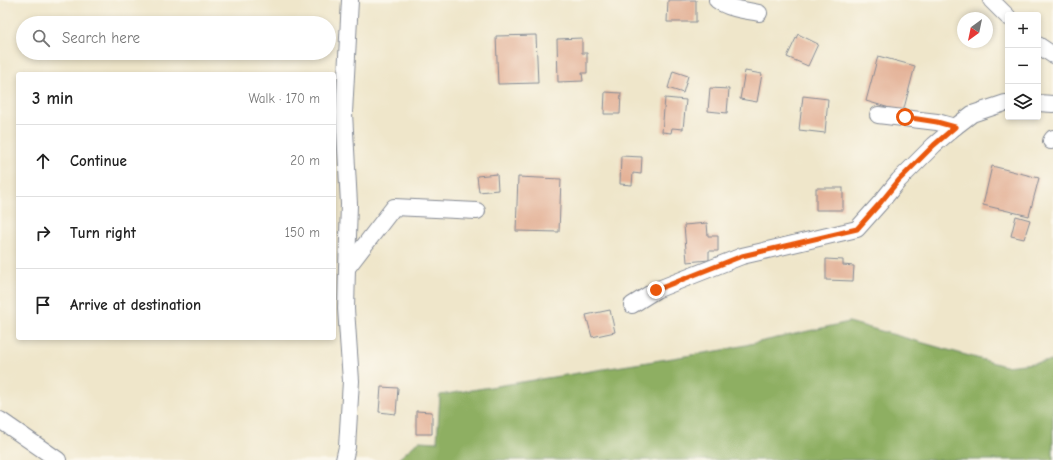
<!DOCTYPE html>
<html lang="en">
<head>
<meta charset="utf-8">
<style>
	:root { --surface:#fff; --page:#f6f6f6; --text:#222; --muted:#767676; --line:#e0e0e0 }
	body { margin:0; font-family:"Comic Neue",sans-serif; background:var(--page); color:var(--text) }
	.controls { position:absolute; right:12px; top:12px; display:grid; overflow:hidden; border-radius:4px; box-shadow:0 2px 6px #0003 }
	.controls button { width:36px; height:36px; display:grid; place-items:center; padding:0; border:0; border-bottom:1px solid var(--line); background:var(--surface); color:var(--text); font:20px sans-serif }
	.compass { position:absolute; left:957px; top:12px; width:36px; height:36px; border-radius:50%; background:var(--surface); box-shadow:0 2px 6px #0003; rotate:213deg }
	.stop { position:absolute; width:12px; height:12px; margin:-9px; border:3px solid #ea580c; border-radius:50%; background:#fff }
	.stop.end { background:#ea580c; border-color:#fff; box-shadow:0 1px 4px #0008 }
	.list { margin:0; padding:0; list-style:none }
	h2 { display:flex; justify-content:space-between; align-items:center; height:52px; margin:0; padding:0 16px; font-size:17px }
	h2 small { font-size:13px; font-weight:400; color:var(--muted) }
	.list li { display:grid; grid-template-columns:26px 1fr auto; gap:12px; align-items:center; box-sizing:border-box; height:72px; padding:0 16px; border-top:1px solid var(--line) }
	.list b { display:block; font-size:15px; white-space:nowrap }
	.list em { font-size:13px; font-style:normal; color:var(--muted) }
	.icon { flex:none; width:22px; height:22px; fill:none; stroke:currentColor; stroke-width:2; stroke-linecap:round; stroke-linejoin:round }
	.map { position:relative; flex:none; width:1053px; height:460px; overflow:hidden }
	.search { position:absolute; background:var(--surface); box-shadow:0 2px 6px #0003; left:16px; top:16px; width:320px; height:44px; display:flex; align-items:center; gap:10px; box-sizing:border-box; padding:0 14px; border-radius:22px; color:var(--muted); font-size:15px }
	.panel { position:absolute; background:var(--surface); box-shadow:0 2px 6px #0003; left:16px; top:72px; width:320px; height:268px; border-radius:4px }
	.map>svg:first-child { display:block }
	.forest { fill:#8eaf62; stroke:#546f60 }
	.building { fill:#e4b298 }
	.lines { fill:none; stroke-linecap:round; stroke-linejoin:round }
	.street-casing { stroke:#858a94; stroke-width:18 }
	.street { stroke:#fff; stroke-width:16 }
	.route { stroke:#ea580c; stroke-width:5 }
</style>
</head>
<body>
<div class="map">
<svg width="1053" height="460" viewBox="0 0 1053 460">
	<rect width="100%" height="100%" fill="#fbf7ec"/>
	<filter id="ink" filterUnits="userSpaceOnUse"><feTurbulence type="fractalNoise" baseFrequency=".025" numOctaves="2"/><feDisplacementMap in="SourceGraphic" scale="8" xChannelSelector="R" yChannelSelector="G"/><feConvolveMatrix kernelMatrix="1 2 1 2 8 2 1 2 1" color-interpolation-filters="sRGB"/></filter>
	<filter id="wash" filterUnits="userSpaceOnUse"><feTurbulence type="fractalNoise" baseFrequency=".012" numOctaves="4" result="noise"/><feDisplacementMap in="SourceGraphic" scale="16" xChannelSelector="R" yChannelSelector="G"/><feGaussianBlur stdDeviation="0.9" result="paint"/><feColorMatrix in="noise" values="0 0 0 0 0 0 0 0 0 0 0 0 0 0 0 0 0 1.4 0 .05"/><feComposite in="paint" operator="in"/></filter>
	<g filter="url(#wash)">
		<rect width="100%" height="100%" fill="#efe6ca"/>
		<polygon class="forest" points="849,322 1005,366 1053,361 1053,460 397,460 419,441 437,442 440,395 723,350"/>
		<g id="blocks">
			<g class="building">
				<polygon points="668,0 696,0 696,22 667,22"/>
				<polygon points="798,34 818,44 808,66 787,57"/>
				<polygon points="536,35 538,83 498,84 496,36"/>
				<polygon points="582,38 582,53 587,53 587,73 582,73 583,81 558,82 557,39"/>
				<polygon points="878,56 915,66 903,112 866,101"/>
				<polygon points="673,71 688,76 683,93 668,88"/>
				<polygon points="745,71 762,74 757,102 740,99"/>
				<polygon points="710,88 729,89 727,113 708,111"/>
				<polygon points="605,92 621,93 620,114 604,114"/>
				<polygon points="803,96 828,99 825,133 799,130"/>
				<polygon points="665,98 686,100 683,129 672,128 671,133 662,132"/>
				<polygon points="621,156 642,157 641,174 633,173 632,185 620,184"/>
				<polygon points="992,166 1039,178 1029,216 983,205"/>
				<polygon points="497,174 498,190 479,192 477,176"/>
				<polygon points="518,177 561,179 559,232 516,231"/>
				<rect x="816" y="188" width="27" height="22"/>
				<polygon points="1016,216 1030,220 1024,239 1011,236"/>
				<polygon points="707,223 708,236 718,236 718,251 709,251 709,260 687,262 684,225"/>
				<polygon points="826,259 843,260 843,265 854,266 853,281 826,280"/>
				<polygon points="610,310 615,332 592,337 586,315"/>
				<polygon points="381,387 398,388 396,414 379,412"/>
				<polygon points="416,411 432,412 432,434 416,434"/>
			</g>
		</g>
	</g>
	<g filter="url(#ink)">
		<use href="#blocks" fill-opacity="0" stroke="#858a94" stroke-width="1"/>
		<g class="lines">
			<defs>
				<g id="street">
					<path d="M 717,0 C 729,9 744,10 759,13"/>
					<polyline points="991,0 1008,17"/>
					<polyline points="1038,45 1053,55"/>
					<polyline points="1038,103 1053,104"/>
					<polyline points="878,115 937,122 955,127 972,114 1005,103 1008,103"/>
					<polyline points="1051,141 1053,138"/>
					<polyline points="347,268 394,207 477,211"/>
					<polyline points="632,305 656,290 742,256 857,229 881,202 899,180 934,145 955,127"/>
					<polyline points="0,420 58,460"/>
					<polyline points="344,460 347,447 351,381 346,309 347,268 349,204 344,113 350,0"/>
				</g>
			</defs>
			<use href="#street" class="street-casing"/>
			<use href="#street" class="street"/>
		</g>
	</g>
	<g class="lines" filter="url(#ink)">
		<polyline class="route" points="656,290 742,256 857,229 881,202 899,180 934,145 955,127 937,122 905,117"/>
	</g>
</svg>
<div class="controls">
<button>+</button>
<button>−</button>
<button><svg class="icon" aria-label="layers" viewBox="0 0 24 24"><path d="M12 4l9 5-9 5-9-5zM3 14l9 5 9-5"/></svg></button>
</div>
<svg class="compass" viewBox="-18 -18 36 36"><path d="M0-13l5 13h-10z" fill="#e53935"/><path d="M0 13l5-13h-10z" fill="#767676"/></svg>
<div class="stop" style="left:905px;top:117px"></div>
<div class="stop end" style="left:656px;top:290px"></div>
<div class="search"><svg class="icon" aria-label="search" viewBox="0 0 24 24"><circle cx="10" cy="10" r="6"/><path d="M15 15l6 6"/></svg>Search here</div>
<section class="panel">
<h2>3 min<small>Walk · 170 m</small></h2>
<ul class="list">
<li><svg class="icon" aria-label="ahead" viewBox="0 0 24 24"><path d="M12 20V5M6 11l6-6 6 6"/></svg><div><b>Continue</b></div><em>20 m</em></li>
<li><svg class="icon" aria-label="right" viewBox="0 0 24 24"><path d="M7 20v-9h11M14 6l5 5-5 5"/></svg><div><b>Turn right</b></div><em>150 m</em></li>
<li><svg class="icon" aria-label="arrive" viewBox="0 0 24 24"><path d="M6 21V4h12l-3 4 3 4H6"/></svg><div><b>Arrive at destination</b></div></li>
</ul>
</section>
</div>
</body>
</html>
